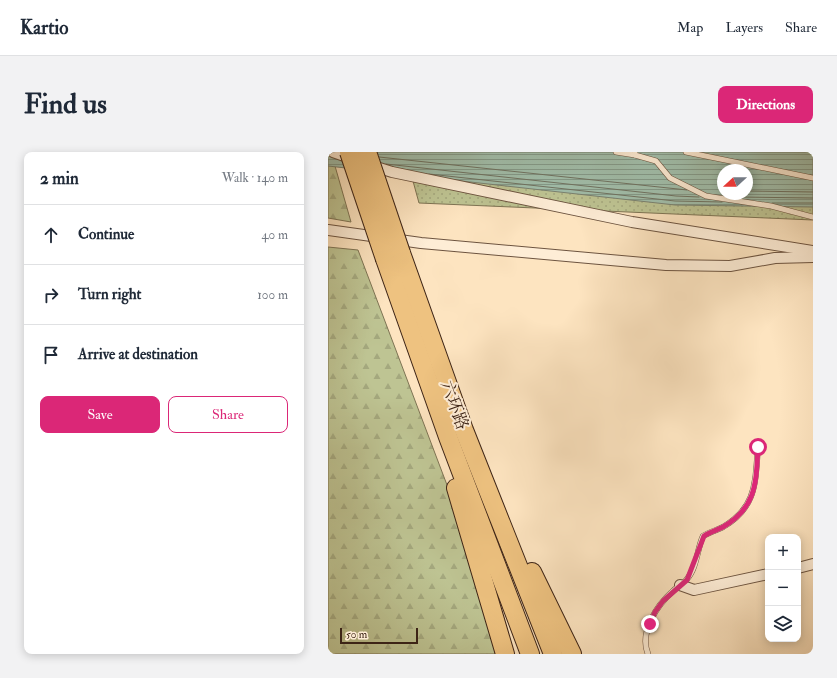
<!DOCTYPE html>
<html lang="en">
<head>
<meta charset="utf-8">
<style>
	:root { --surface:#fff; --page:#f2f2f3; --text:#1f2937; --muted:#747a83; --line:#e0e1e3; --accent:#db2777 }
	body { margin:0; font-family:"IM FELL Double Pica","Noto Serif SC",serif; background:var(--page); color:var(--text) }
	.controls { position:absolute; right:12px; bottom:12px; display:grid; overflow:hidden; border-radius:8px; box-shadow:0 2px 10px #0003 }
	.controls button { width:36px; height:36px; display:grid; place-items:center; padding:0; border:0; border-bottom:1px solid var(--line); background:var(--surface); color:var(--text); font:20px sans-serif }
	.compass { position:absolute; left:389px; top:12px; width:36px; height:36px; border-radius:50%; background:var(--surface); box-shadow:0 2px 10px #0003; rotate:249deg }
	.scale { position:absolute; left:12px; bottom:10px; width:78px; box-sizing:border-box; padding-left:4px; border:2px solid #3d2416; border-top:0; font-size:11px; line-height:14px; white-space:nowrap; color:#3d2416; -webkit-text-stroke:3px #feedd6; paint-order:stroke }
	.stop { position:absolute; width:12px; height:12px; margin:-9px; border:3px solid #db2777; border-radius:50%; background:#fff }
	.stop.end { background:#db2777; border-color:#fff; box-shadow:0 1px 4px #0008 }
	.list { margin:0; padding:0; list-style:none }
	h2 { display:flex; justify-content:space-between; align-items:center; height:52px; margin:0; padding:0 16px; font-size:17px }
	h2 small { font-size:13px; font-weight:400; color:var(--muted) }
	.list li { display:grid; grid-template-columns:26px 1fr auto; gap:12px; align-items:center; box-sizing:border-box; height:60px; padding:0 16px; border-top:1px solid var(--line) }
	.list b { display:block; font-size:15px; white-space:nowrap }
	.list em { font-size:13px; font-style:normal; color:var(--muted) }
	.actions { display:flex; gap:8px; padding:12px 16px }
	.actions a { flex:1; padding:9px 0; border:1px solid var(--accent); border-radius:8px; text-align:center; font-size:14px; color:var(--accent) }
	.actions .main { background:var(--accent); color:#fff }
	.icon { flex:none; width:22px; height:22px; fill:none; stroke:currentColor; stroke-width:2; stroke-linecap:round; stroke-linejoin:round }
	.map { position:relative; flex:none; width:485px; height:502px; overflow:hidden; border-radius:8px }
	header { display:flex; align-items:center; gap:24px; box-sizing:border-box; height:56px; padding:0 20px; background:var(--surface); border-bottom:1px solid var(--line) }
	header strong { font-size:19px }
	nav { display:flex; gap:22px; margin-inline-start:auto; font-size:14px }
	.intro { display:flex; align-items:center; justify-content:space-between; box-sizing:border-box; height:96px; padding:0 24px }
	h1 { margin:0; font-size:28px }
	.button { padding:10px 18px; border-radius:8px; background:var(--accent); color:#fff; font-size:14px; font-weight:700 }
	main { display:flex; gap:24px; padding:0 24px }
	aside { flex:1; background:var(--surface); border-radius:8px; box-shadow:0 2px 10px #0003 }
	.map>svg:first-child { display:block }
	.grass { fill:url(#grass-dots); stroke:#7e7454; fill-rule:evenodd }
	.forest { fill:url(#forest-firs); stroke:#7e7454 }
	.water { fill:url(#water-rules); stroke:#798170; fill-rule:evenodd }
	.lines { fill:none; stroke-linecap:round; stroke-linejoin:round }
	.shore { stroke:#6f7261; stroke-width:1 }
	.service-casing { stroke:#6d5440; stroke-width:6 }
	.minor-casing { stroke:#6d5440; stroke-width:12 }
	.motorway-casing { stroke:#3d2416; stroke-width:20 }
	.service { stroke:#feedd6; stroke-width:5 }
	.minor { stroke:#feedd6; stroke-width:10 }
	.motorway { stroke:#eec280; stroke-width:18 }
	.motorway-bridge-casing { stroke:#3d2416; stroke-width:20; stroke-linecap:butt }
	.motorway-bridge { stroke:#eec280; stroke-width:18 }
	.route { stroke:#db2777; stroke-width:5 }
	.labels { text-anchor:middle; stroke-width:4; stroke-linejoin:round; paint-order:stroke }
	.street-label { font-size:17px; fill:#3d2416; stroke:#feedd6 }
</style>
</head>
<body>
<header>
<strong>Kartio</strong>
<nav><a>Map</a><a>Layers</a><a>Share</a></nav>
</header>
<div class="intro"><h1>Find us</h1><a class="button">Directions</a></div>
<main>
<aside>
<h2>2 min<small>Walk · 140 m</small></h2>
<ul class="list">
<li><svg class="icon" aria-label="ahead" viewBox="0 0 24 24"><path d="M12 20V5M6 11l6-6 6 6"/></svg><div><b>Continue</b></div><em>40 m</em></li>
<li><svg class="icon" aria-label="right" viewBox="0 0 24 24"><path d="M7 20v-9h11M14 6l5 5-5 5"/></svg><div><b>Turn right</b></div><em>100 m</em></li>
<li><svg class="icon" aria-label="arrive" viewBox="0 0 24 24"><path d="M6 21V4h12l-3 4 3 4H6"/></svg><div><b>Arrive at destination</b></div></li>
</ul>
<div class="actions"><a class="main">Save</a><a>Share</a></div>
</aside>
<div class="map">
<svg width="485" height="502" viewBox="0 0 485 502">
	<defs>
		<pattern id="grass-dots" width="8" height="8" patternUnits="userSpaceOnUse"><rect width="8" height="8" fill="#bec493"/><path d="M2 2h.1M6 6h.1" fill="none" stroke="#a4a87e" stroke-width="1.8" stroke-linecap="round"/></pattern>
		<pattern id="forest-firs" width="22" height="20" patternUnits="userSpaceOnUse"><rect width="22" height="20" fill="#bec493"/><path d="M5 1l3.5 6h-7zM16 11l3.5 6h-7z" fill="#a4a87e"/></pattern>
		<pattern id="water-rules" width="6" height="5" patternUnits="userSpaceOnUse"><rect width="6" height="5" fill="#a1bfac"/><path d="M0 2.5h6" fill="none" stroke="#849b8b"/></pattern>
	</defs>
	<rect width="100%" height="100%" fill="#fde4c0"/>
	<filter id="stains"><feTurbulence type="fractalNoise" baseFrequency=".005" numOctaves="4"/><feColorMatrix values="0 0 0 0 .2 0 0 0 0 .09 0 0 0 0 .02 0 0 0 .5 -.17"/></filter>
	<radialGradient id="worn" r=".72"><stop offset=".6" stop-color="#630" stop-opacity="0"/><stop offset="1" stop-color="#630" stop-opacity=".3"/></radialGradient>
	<path class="grass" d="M 77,0 L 485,0 L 485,68 L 91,51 ZM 395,18 L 419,18 L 419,42 L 395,42 Z"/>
	<g class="forest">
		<polygon points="0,0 3,0 23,70 0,66"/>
		<polygon points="0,95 30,98 183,502 0,502"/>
	</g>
	<path class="water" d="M 0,0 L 485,0 L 485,55 L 347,53 L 0,14 ZM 395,18 L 419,18 L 419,42 L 395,42 Z"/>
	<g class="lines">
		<g class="shore">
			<polyline points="51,5 359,38"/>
			<polyline points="58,12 348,44 371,45"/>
			<polyline points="101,22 347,49 394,50"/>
			<polyline points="419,39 485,40"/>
			<polyline points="409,45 485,46"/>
			<polyline points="444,51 485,51"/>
		</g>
		<defs>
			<g id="service">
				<polyline points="288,0 307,3"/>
				<polyline points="307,0 307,3 328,9 342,26 378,44 443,54 485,65"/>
				<polyline points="358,0 485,26"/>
				<path d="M 320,502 C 311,480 329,453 345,439 C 349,435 356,432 359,427 C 369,416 369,397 375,384 C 382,380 389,378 395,375 C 429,355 427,331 430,295"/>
			</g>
			<g id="minor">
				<polyline points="5,0 25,7"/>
				<polyline points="42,13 64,20 304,70 485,99"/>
				<polyline points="0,78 93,91 338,113 402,114 447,106 485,105"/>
				<polyline points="470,416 485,412"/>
				<polyline points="352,433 366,438 440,422"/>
			</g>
			<g id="motorway">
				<polyline points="73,101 136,278 225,502"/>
				<polyline points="57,107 120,285 202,502"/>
				<polyline points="128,336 177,502"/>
				<polyline points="204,420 244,502"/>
			</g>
		</defs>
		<use href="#service" class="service-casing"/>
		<use href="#minor" class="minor-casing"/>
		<use href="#motorway" class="motorway-casing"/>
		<use href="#service" class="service"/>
		<use href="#minor" class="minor"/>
		<use href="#motorway" class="motorway"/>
		<defs>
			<g id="motorway-bridge">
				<polyline points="21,0 57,107"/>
				<polyline points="39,0 73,101"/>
			</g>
		</defs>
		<use href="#motorway-bridge" class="motorway-bridge-casing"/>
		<use href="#motorway-bridge" class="motorway-bridge"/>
	</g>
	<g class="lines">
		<path class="route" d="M 322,472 L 327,460 L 335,449 L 359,428 L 376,384 C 382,380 389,378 395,375 C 429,355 428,331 430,295"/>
	</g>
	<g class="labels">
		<g class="street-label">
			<text transform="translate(127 253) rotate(70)" y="6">六环路</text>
		</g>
	</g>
	<rect width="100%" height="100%" filter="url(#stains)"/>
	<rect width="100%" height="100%" fill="url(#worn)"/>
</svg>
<div class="controls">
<button>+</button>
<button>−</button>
<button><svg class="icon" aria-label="layers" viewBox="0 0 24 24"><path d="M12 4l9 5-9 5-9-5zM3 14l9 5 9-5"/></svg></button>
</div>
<svg class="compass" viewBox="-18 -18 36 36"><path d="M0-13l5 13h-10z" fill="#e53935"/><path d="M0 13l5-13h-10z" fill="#747a83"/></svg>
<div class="scale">50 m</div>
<div class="stop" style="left:430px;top:295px"></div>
<div class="stop end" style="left:322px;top:472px"></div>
</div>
</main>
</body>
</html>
